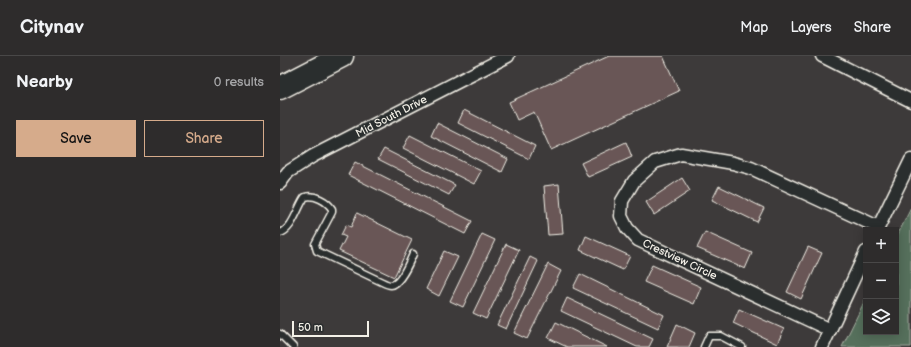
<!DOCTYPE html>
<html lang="en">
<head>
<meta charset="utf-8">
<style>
	:root { --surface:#2e2c2c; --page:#363434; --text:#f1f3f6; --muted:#a7a7a9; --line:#494848; --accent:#d6ab8b }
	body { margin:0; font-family:"Balsamiq Sans",sans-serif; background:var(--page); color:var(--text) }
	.controls { position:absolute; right:12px; bottom:12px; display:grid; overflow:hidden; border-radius:0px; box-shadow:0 2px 10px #0003 }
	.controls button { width:36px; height:36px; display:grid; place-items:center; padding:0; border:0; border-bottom:1px solid var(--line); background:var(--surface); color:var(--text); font:20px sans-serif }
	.scale { position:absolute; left:12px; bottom:10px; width:77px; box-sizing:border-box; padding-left:4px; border:2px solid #f4f1e8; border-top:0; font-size:11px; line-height:14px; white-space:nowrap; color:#f4f1e8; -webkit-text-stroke:3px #2a2d2e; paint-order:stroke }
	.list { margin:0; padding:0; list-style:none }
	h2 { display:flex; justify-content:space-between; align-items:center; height:52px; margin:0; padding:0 16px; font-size:17px }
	h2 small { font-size:13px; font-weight:400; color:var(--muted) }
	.actions { display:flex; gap:8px; padding:12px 16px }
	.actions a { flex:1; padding:9px 0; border:1px solid var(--accent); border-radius:0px; text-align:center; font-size:14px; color:var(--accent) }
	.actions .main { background:var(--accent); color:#111 }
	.icon { flex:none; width:22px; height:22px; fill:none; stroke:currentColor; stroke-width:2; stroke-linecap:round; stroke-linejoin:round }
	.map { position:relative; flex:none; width:631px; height:291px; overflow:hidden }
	header { display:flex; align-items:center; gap:24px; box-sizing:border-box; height:56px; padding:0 20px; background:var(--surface); border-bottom:1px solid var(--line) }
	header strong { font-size:19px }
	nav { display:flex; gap:22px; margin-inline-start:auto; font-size:14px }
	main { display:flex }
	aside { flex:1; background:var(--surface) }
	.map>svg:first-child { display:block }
	.green { fill:#576f5c; stroke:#a6b0a2 }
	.building { fill:#695756; stroke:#f4f1e8 }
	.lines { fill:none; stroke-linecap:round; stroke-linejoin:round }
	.service-casing { stroke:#f4f1e8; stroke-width:9 }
	.minor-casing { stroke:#f4f1e8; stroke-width:15 }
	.motorway-casing { stroke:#f4f1e8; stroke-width:25 }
	.service { stroke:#2a2d2e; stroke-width:6 }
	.minor { stroke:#2a2d2e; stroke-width:12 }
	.motorway { stroke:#2a2d2e; stroke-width:22 }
	.labels { text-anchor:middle; stroke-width:3; stroke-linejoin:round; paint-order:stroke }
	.street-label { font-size:11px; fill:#f4f1e8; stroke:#2a2d2e }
</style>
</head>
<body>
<header>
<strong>Citynav</strong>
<nav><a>Map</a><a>Layers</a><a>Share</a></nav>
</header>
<main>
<aside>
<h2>Nearby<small>0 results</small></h2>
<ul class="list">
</ul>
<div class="actions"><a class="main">Save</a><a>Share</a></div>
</aside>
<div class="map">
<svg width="631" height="291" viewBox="0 0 631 291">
	<rect width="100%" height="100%" fill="#3d3a3a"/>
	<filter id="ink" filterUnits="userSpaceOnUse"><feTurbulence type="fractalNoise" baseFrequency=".025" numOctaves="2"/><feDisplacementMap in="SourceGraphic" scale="8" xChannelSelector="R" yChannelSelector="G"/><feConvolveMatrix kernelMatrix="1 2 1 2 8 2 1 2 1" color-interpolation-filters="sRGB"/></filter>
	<g filter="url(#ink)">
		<polygon class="green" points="631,152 631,291 562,291 586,242 586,276 616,276 616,182"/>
		<g class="building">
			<polygon points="329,0 383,0 399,35 271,94 254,56 237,64 229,46"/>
			<polygon points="184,54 255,90 249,103 178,67"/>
			<polygon points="157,67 228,103 222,116 151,80"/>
			<polygon points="130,79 201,115 194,128 123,92"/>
			<polygon points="346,86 352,101 308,121 301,107"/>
			<polygon points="104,93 175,129 169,139 98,103"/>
			<polygon points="75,106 192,165 185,178 68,119"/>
			<polygon points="402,122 410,135 374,159 366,146"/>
			<polygon points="279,128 283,178 268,179 264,130"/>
			<polygon points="439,130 484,152 477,166 432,144"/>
			<polygon points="77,157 132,184 114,221 59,195 66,181 61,179 66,169 71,171"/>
			<polygon points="425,176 472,197 465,213 417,192"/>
			<polygon points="202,178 215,184 183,251 170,245"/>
			<polygon points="306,180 350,200 343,214 300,194"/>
			<polygon points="226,188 239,194 206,263 193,257"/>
			<polygon points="528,191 542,197 521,243 507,236"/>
			<polygon points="164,195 178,201 159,240 146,233"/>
			<polygon points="250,201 258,205 226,273 217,269"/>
			<polygon points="268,208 281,215 247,283 234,277"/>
			<polygon points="372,209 421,231 414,248 364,226"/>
			<polygon points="300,218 384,259 378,272 293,232"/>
			<polygon points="287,242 373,283 369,291 357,291 281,255"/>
			<polygon points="459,253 504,273 497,288 453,267"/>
			<polygon points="276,266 327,291 287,291 268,282"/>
			<polygon points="397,268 415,277 409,291 387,291"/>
		</g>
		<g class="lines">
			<defs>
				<g id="service">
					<path d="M 0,177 C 13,173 17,152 25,141 C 34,138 47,145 52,153 L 52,156 L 35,188 L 37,195 L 102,226 C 104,227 108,229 111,229 C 120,229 130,205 133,198"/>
					<polyline points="0,278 13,291"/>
					<polyline points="424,291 429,280 441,280 462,291"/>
				</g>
				<g id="minor">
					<polyline points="542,0 631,45"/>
					<path id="s1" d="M 0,127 L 8,116 L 33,100 L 228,0"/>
					<polyline points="597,174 631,104"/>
					<polyline points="550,274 358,184 347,172 341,160 342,145 354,125 375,106 401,98 453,107 471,112 598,171"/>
					<polyline points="542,291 586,196"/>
				</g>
				<polyline id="motorway" points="0,32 62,0"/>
			</defs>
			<use href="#service" class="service-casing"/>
			<use href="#minor" class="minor-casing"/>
			<use href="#motorway" class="motorway-casing"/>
			<use href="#service" class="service"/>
			<use href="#minor" class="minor"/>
			<use href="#motorway" class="motorway"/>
		</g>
	</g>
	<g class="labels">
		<g class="street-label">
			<text dy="4" stroke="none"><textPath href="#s1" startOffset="131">Mid South Drive</textPath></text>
			<text transform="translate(400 203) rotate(25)" y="4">Crestview Circle</text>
		</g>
	</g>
</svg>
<div class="controls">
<button>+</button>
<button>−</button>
<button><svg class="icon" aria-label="layers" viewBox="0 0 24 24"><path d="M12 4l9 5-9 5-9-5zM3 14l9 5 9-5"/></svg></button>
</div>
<div class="scale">50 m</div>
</div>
</main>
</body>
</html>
